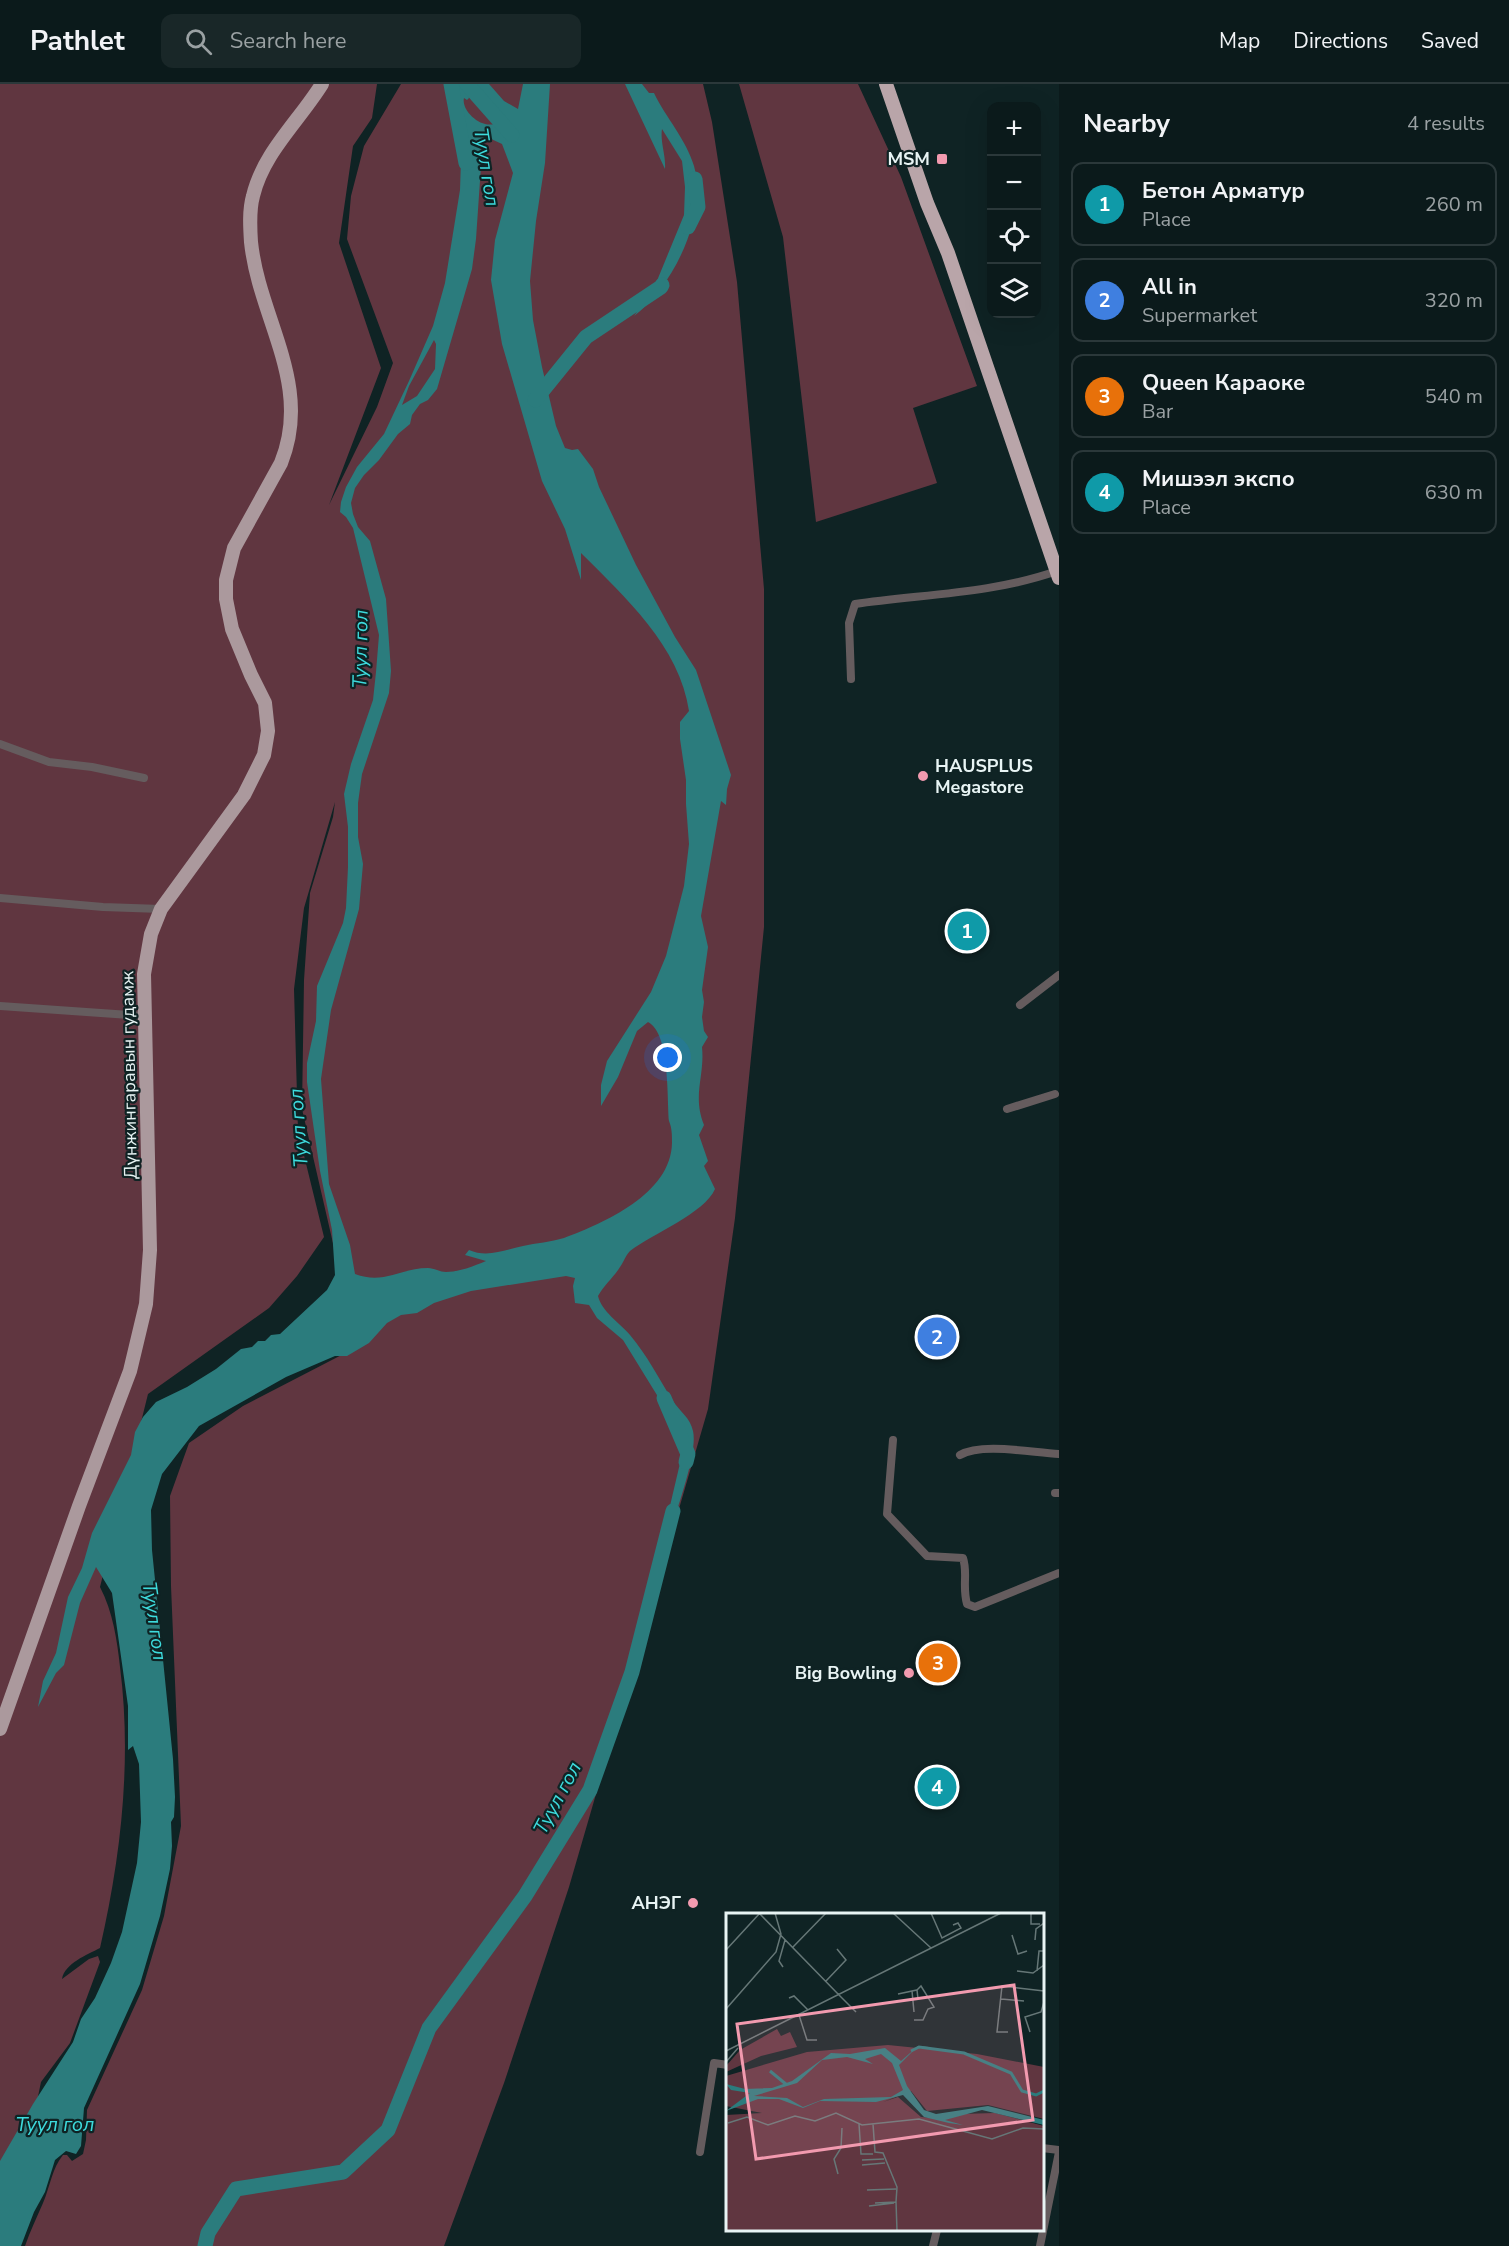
<!DOCTYPE html>
<html lang="en">
<head>
<meta charset="utf-8">
<style>
	:root { --surface:#0b1a1b; --page:#192728; --text:#f1f3f6; --muted:#9aa1a3; --line:#2b383a; --accent:#1a73e8 }
	body { margin:0; font-family:"Nunito Sans",sans-serif; background:var(--page); color:var(--text) }
	.controls { position:absolute; right:18px; top:18px; display:grid; overflow:hidden; border-radius:12px; box-shadow:0 6px 24px #0002 }
	.controls button { width:54px; height:54px; display:grid; place-items:center; padding:0; border:0; border-bottom:2px solid var(--line); background:var(--surface); color:var(--text); font:30px sans-serif }
	.you { position:absolute; left:668px; top:974px; width:21px; height:21px; margin:-15px; border:4px solid #fff; border-radius:50%; background:#1a73e8; box-shadow:0 0 0 9px #1a73e833 }
	.badge { display:grid; place-items:center; width:39px; height:39px; border-radius:50%; background:var(--accent); color:#fff; font-size:20px; font-weight:700 }
	.pin { position:absolute; translate:-50% -50%; border:3px solid #fff; box-shadow:0 2px 6px #0006 }
	.list { margin:0; padding:0; list-style:none }
	h2 { display:flex; justify-content:space-between; align-items:center; height:78px; margin:0; padding:0 24px; font-size:26px }
	h2 small { font-size:20px; font-weight:400; color:var(--muted) }
	.list li { display:grid; grid-template-columns:39px 1fr auto; gap:18px; align-items:center; box-sizing:border-box; height:84px; margin:0 12px 12px; padding:0 12px; border:2px solid var(--line); border-radius:12px }
	.list b { display:block; font-size:22px; white-space:nowrap }
	.list p { margin:0; font-size:20px; white-space:nowrap; color:var(--muted) }
	.list em { font-size:20px; font-style:normal; color:var(--muted) }
	.icon { flex:none; width:33px; height:33px; fill:none; stroke:currentColor; stroke-width:2; stroke-linecap:round; stroke-linejoin:round }
	.map { position:relative; flex:none; width:1059px; height:2162px; overflow:hidden }
	header { display:flex; align-items:center; gap:36px; box-sizing:border-box; height:84px; padding:0 30px; background:var(--surface); border-bottom:2px solid var(--line) }
	header strong { font-size:28px }
	nav { display:flex; gap:33px; margin-inline-start:auto; font-size:21px }
	.search { width:420px; height:54px; background:var(--page); display:flex; align-items:center; gap:15px; box-sizing:border-box; padding:0 21px; border-radius:12px; color:var(--muted); font-size:22px }
	main { display:flex }
	aside { flex:1; background:var(--surface) }
	.map>svg:first-child { display:block }
	.green { fill:#603640 }
	.water { fill:#2b7c7d; fill-rule:evenodd }
	.lines { fill:none; stroke-linecap:round; stroke-linejoin:round }
	.river { stroke:#2b7c7d; stroke-width:15 }
	.minor { stroke:#655c5e; stroke-width:8 }
	.primary { stroke:#ab999d; stroke-width:14 }
	.trunk { stroke:#b9a5a9; stroke-width:14 }
	.poi-dot { fill:#f29aaf; stroke:#0f2324; stroke-width:2 }
	.labels { text-anchor:middle; stroke-width:4.5; stroke-linejoin:round; paint-order:stroke }
	.poi-label { font-size:18px; font-weight:bold; fill:#e8f4f4; stroke:#0f2324; text-anchor:end }
	.street-label { font-size:18px; fill:#e8f4f4; stroke:#0f2324 }
	.water-label { font-size:20px; font-style:italic; fill:#3ddbdd; stroke:#0f2324 }
	.inset-river { fill:none; stroke:#2b7c7d; stroke-width:3 }
	.inset-road { fill:none; stroke:#677; stroke-width:1.5 }
	.view { fill:#f29aaf; fill-opacity:0.15; stroke:#f29aaf; stroke-width:3 }
	.inset-edge { fill:none; stroke:#e8f4f4; stroke-width:3 }
</style>
</head>
<body>
<header>
<strong>Pathlet</strong>
<div class="search"><svg class="icon" aria-label="search" viewBox="0 0 24 24"><circle cx="10" cy="10" r="6"/><path d="M15 15l6 6"/></svg>Search here</div>
<nav><a>Map</a><a>Directions</a><a>Saved</a></nav>
</header>
<main>
<div class="map">
<svg width="1059" height="2162" viewBox="0 0 1059 2162">
	<rect width="100%" height="100%" fill="#0f2324"/>
	<g class="green">
		<path d="M 0,0 L 377,0 L 372,34 L 353,62 L 339,159 L 381,284 L 329,421 L 377,323 L 393,279 L 347,155 L 351,112 L 364,62 L 401,0 L 703,0 L 712,38 L 737,198 L 764,505 L 764,843 L 735,1134 L 708,1325 L 569,1803 L 504,1999 L 444,2162 L 25,2162 C 30,2147 37,2133 43,2119 C 50,2103 52,2084 63,2071 L 67,2071 L 72,2077 L 83,2070 L 86,2056 L 87,2026 L 142,1906 L 164,1832 L 181,1742 L 171,1502 L 170,1412 L 189,1359 L 243,1322 L 357,1263 L 302,1025 L 304,896 L 310,809 L 333,733 L 335,718 L 304,824 L 294,905 L 298,1047 L 324,1153 L 297,1192 L 269,1224 L 148,1310 L 100,1503 C 113,1528 117,1556 120,1583 C 132,1676 121,1773 100,1864 C 87,1871 65,1879 62,1895 L 89,1875 L 98,1872 L 100,1878 L 70,1959 L 41,1998 L 36,2022 L 0,2095 Z"/>
		<polygon points="739,0 858,0 901,93 977,302 913,324 937,399 816,438 783,153"/>
	</g>
	<g class="water">
		<path d="M 445,0 L 467,0 L 469,14 L 467,16 L 464,14 C 461,26 480,44 494,40 C 496,40 500,37 502,35 L 499,27 L 471,0 L 489,0 L 504,17 L 518,25 L 523,0 L 550,0 L 545,79 L 536,137 L 530,197 L 533,236 L 542,283 L 556,342 L 565,364 L 572,366 L 578,365 L 593,385 L 599,403 L 636,481 L 675,553 L 696,586 L 731,691 L 727,705 L 726,721 L 721,717 L 701,832 L 708,863 L 702,906 L 704,918 L 702,933 L 704,947 L 708,953 L 702,963 C 705,992 692,1011 704,1041 L 699,1051 L 708,1077 L 704,1082 L 715,1105 C 705,1129 652,1150 630,1167 C 625,1172 624,1178 620,1183 C 614,1193 604,1201 598,1212 C 602,1228 619,1238 630,1251 C 647,1271 659,1295 673,1317 C 680,1328 690,1333 693,1347 C 698,1368 677,1424 671,1446 L 665,1443 L 681,1375 L 684,1350 L 660,1316 L 623,1256 L 597,1234 L 589,1221 L 575,1219 L 573,1202 L 575,1194 L 566,1192 L 471,1207 L 434,1219 L 417,1229 L 401,1231 L 387,1239 L 369,1259 L 347,1272 L 335,1272 L 286,1293 L 199,1342 L 162,1390 L 151,1426 L 152,1466 L 173,1675 L 175,1713 L 174,1733 L 171,1738 L 172,1762 L 170,1785 L 160,1832 L 140,1900 L 84,2024 L 81,2062 L 76,2070 L 66,2067 L 55,2076 L 45,2108 L 34,2128 L 21,2162 L 0,2162 L 0,2077 L 33,2020 L 73,1958 L 81,1935 L 95,1914 L 111,1879 L 122,1848 L 137,1779 L 141,1738 L 139,1680 L 133,1662 L 128,1666 L 128,1622 L 112,1509 L 96,1483 L 80,1519 L 64,1581 L 56,1589 L 38,1623 L 43,1597 L 56,1569 L 68,1513 L 82,1484 L 92,1449 L 131,1371 L 135,1348 L 143,1333 L 156,1318 L 187,1303 L 216,1285 L 241,1265 L 252,1263 L 258,1257 L 265,1257 L 271,1251 L 280,1250 L 327,1206 L 335,1191 L 332,1146 L 320,1087 L 307,998 L 307,979 L 316,937 L 317,902 L 343,839 L 346,824 L 348,783 L 348,743 L 344,710 L 351,680 L 373,616 L 376,588 L 379,551 L 353,444 L 346,433 L 340,428 L 341,418 L 346,403 L 357,383 L 384,350 L 409,297 L 433,242 L 445,199 L 460,106 L 462,44 L 452,25 ZM 489,54 L 502,60 L 513,89 L 495,156 L 491,196 L 502,260 L 542,397 L 565,445 L 581,496 L 581,469 C 625,513 680,563 689,627 L 680,638 L 680,655 L 686,696 L 686,720 L 689,760 L 684,802 L 666,872 L 651,908 L 607,977 L 601,1001 L 601,1022 L 618,993 L 637,947 L 648,938 C 670,949 667,1013 669,1037 C 672,1044 672,1051 672,1059 C 671,1110 604,1139 564,1154 C 551,1158 536,1159 523,1162 C 505,1166 487,1174 469,1166 L 465,1171 L 486,1177 C 474,1182 459,1188 446,1188 C 440,1188 434,1184 428,1184 C 400,1184 384,1201 355,1190 L 350,1161 L 329,1100 L 321,995 L 331,926 L 359,825 L 363,780 L 358,753 L 358,719 L 362,690 L 389,609 L 391,587 L 386,515 L 370,457 L 358,443 L 353,430 L 351,419 L 355,404 L 364,391 L 379,376 L 398,350 L 410,340 L 412,331 L 420,320 L 428,316 L 437,305 L 472,185 L 476,155 L 481,82 L 481,66 L 478,58 ZM 434,256 L 436,260 L 435,285 L 417,312 L 402,321 L 409,302 Z"/>
		<path d="M 625,0 L 642,0 L 649,9 L 654,9 C 666,34 686,55 694,82 C 708,131 673,203 634,232 L 654,204 L 684,131 L 685,103 L 682,77 L 662,45 C 660,58 666,71 665,85 Z"/>
	</g>
	<g class="lines">
		<g class="river">
			<polyline points="451,0 466,79"/>
			<polyline points="467,0 512,51"/>
			<polyline points="688,143 698,123 695,95"/>
			<polyline points="535,316 586,253 661,203 662,201"/>
			<polyline points="664,1314 688,1370 686,1378"/>
			<polyline points="205,2162 208,2149 236,2105 343,2088 388,2046 429,1944 525,1812 590,1706 632,1588 673,1427"/>
		</g>
		<g class="minor">
			<path d="M 851,595 L 849,539 L 855,520 C 923,510 991,510 1057,487"/>
			<polyline points="0,660 49,678 92,683 144,694"/>
			<polyline points="0,814 103,823 161,825"/>
			<polyline points="1020,921 1059,891"/>
			<polyline points="0,922 144,932"/>
			<polyline points="1007,1025 1055,1010"/>
			<path d="M 893,1356 L 887,1430 L 927,1472 L 963,1474 C 968,1489 962,1502 967,1520 L 975,1523 L 1059,1489"/>
			<path d="M 960,1371 C 982,1358 1033,1369 1059,1370"/>
			<polyline points="1055,1409 1059,1409"/>
			<polyline points="1042,2064 1059,2066"/>
			<polyline points="700,2068 714,1979 728,1981"/>
			<polyline points="933,2162 937,2146"/>
			<polyline points="1040,2162 1059,2068"/>
		</g>
		<path class="primary" d="M 0,1645 L 79,1422 L 130,1287 L 146,1220 L 150,1166 L 144,890 L 151,850 L 161,825 L 244,711 L 264,671 L 268,647 L 265,619 L 251,591 L 232,545 L 226,515 L 226,496 L 234,464 L 281,379 C 313,300 259,235 251,158 C 250,143 249,126 253,112 C 263,69 299,37 322,0"/>
		<polyline class="trunk" points="886,0 927,119 948,169 1059,494"/>
	</g>
	<g class="poi-dot">
		<rect x="936" y="69" width="12" height="12" rx="3"/>
		<circle cx="923" cy="692" r="6"/>
		<circle cx="909" cy="1589" r="6"/>
		<circle cx="693" cy="1819" r="6"/>
	</g>
	<g class="labels">
		<g class="poi-label">
			<text x="930" y="81">MSM</text>
			<text x="935" y="688" text-anchor="start">HAUSPLUS<tspan x="935" dy="21">Megastore</tspan></text>
			<text x="897" y="1595">Big Bowling</text>
			<text x="681" y="1825">АНЭГ</text>
		</g>
		<g class="street-label">
			<text transform="translate(129 991) rotate(-91)" y="6">Дүнжингаравын гудамж</text>
		</g>
		<g class="water-label">
			<text transform="translate(487 83) rotate(81)" y="7">Туул гол</text>
			<text transform="translate(360 565) rotate(-89)" y="7">Туул гол</text>
			<text transform="translate(298 1044) rotate(-94)" y="7">Туул гол</text>
			<text transform="translate(155 1537) rotate(82)" y="7">Туул гол</text>
			<text transform="translate(557 1714) rotate(-62)" y="7">Туул гол</text>
			<text x="55" y="2047">Туул гол</text>
		</g>
	</g>
	<g transform="translate(726 1829)">
		<rect width="318" height="318" fill="#0f2324"/>
		<path d="M 51,116 L 55,123 L 64,119 L 71,134 L 35,143 L 0,159 L 0,153 L 14,137 ZM 162,132 L 251,141 L 318,154 L 318,206 L 262,192 L 201,198 L 185,178 L 157,189 L 172,184 L 195,204 L 221,206 L 235,201 L 269,200 L 318,213 L 318,318 L 0,318 L 0,202 L 36,200 L 0,193 L 0,163 L 81,139 Z" fill="#603640"/>
		<path d="M 192,133 L 203,134 L 191,134 L 173,152 L 181,173 L 198,197 L 210,201 L 262,193 L 318,207 L 318,212 L 256,197 L 219,207 L 237,212 L 223,210 L 198,204 L 177,182 L 150,189 L 94,188 L 77,195 L 53,186 L 32,186 L 0,198 L 24,180 L 5,177 L 0,171 L 19,176 L 46,175 L 66,168 L 105,140 L 124,141 L 159,135 L 175,148 ZM 155,141 L 166,150 L 177,177 L 165,184 L 98,186 L 77,194 L 61,185 L 28,183 L 71,170 L 96,147 L 121,144 L 147,151 L 139,146 Z" fill="#2b7c7d" fill-rule="evenodd"/>
		<path class="inset-river" d="M 185,138 L 193,134 L 238,140 L 285,160 L 296,178 L 310,182 L 318,178M 44,158 L 61,172"/>
		<path class="inset-road" d="M 33,0 L 113,82M 167,0 L 205,35M 205,0 L 216,25 L 235,15 L 232,10 L 227,12M 305,0 L 305,11 L 314,11M 286,22 L 292,41 L 301,38M 309,27 L 310,16 L 318,10M 67,34 L 100,0M 0,37 L 34,0M 57,54 L 53,48 L 59,27M 291,58 L 307,60 L 318,52M 311,58 L 313,38 L 318,38M 100,68 L 120,47 L 111,36M 186,78 L 188,99M 172,81 L 191,77 L 192,86M 113,82 L 130,99M 63,85 L 68,83 L 82,97M 275,86 L 298,88M 0,96 L 50,39 L 55,21 L 49,0M 73,102 L 81,127 L 91,127M 188,107 L 197,107 L 202,96 L 208,94 L 195,73 L 191,77M 282,119 L 271,119 L 276,73 L 318,78M 304,119 L 299,104 L 315,99 L 318,89M 0,138 L 275,0M 0,149 L 12,135M 2,210 L 21,204 L 42,212 L 69,203 L 89,208 L 110,200 L 136,212 L 193,206 L 266,226 L 297,215 L 318,216M 133,211 L 135,241 L 147,241M 147,211 L 149,239 L 157,240 L 171,274 L 170,289 L 149,290M 136,247 L 158,246M 136,252 L 159,250M 112,261 L 108,246 L 115,235 L 116,215M 141,277 L 170,276M 170,288 L 171,318M 143,293 L 168,290"/>
		<path class="view" d="M 288,72 L 307,207 L 30,246 L 11,111 Z"/>
		<rect width="318" height="318" class="inset-edge"/>
	</g>
</svg>
<div class="controls">
<button>+</button>
<button>−</button>
<button><svg class="icon" aria-label="locate" viewBox="0 0 24 24"><circle cx="12" cy="12" r="6"/><path d="M12 2v4M12 18v4M2 12h4M18 12h4"/></svg></button>
<button><svg class="icon" aria-label="layers" viewBox="0 0 24 24"><path d="M12 4l9 5-9 5-9-5zM3 14l9 5 9-5"/></svg></button>
</div>
<div class="you"></div>
<div class="pin badge" style="left:967px;top:847px;background:#0f9aa8">1</div>
<div class="pin badge" style="left:937px;top:1253px;background:#3f7fe0">2</div>
<div class="pin badge" style="left:938px;top:1579px;background:#e8710a">3</div>
<div class="pin badge" style="left:937px;top:1703px;background:#0f9aa8">4</div>
</div>
<aside>
<h2>Nearby<small>4 results</small></h2>
<ul class="list">
<li><span class="badge" style="background:#0f9aa8">1</span><div><b>Бетон Арматур</b><p>Place</p></div><em>260 m</em></li>
<li><span class="badge" style="background:#3f7fe0">2</span><div><b>All in</b><p>Supermarket</p></div><em>320 m</em></li>
<li><span class="badge" style="background:#e8710a">3</span><div><b>Queen Караоке</b><p>Bar</p></div><em>540 m</em></li>
<li><span class="badge" style="background:#0f9aa8">4</span><div><b>Мишээл экспо</b><p>Place</p></div><em>630 m</em></li>
</ul>
</aside>
</main>
</body>
</html>
